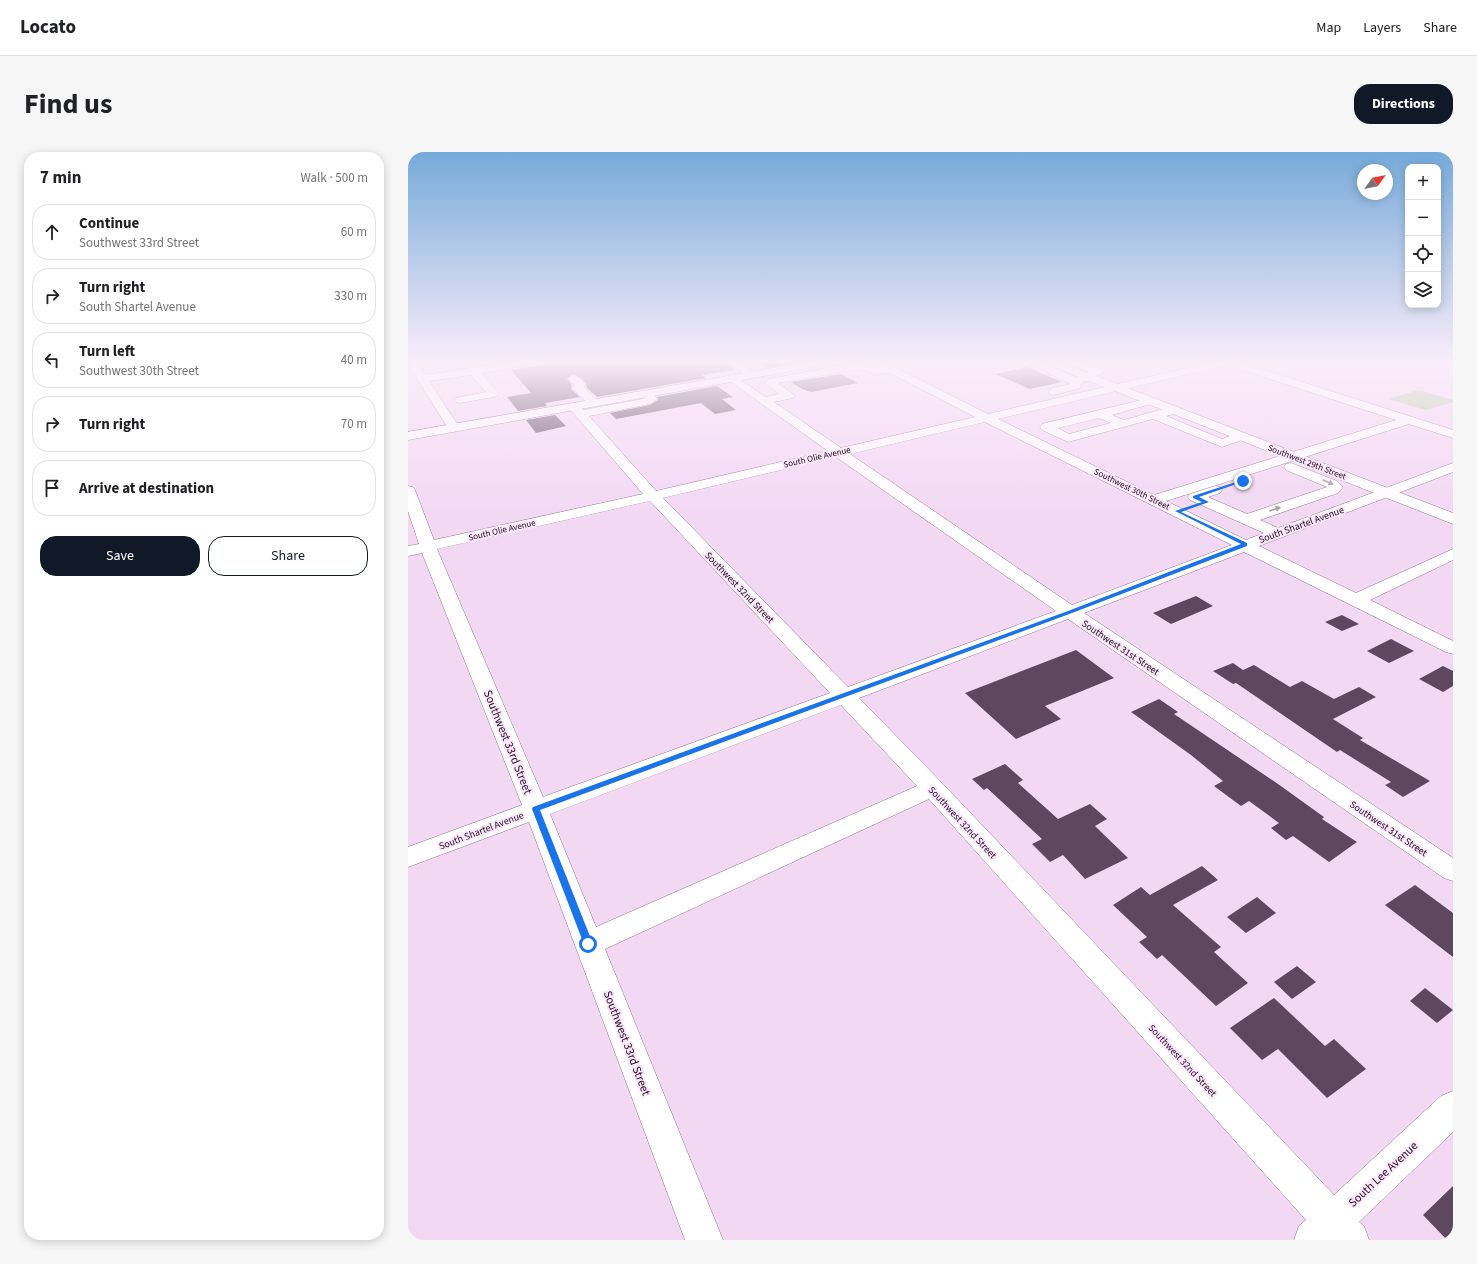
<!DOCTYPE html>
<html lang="en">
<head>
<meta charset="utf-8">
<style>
	:root { --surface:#fff; --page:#f6f6f6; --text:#202124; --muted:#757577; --line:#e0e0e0; --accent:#111827 }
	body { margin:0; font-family:"Source Sans 3",sans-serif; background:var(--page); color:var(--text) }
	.controls { position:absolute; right:12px; top:12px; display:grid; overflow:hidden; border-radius:8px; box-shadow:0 2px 10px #0003 }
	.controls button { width:36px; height:36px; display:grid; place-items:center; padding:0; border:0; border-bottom:1px solid var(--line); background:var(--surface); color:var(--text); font:20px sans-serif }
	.compass { position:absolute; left:949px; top:12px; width:36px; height:36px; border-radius:50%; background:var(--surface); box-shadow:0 2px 10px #0003; rotate:57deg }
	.stop { position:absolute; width:12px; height:12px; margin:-9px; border:3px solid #1a73e8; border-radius:50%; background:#fff }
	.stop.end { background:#1a73e8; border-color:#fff; box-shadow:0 1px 4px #0008 }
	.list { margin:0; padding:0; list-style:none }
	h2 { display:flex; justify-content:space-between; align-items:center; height:52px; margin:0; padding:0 16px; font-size:17px }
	h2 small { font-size:13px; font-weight:400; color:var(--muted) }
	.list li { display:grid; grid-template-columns:26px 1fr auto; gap:12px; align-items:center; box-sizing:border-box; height:56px; margin:0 8px 8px; padding:0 8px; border:1px solid var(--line); border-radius:16px }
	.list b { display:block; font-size:15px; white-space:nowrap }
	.list p { margin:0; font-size:13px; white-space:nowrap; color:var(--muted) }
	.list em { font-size:13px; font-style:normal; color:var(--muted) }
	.actions { display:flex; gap:8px; padding:12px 16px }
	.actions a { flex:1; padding:9px 0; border:1px solid var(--accent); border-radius:16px; text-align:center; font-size:14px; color:var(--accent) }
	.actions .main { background:var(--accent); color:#fff }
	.icon { flex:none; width:22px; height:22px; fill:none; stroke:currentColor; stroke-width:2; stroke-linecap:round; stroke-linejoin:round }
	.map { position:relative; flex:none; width:1045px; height:1088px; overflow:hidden; border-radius:16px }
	header { display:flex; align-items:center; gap:24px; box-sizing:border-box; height:56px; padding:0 20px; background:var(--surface); border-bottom:1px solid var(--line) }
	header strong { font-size:19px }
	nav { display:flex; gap:22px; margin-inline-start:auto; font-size:14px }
	.intro { display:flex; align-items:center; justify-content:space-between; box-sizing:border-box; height:96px; padding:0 24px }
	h1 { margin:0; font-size:28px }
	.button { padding:10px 18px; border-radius:16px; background:var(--accent); color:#fff; font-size:14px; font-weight:700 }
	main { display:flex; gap:24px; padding:0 24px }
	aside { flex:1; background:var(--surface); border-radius:16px; box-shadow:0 2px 10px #0003 }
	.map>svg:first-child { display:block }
	.green { fill:#b2c99b }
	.building { fill:#5e485f }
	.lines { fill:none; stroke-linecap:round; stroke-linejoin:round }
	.minor-casing { stroke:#8d758d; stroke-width:1 }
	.major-casing { stroke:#8d758d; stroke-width:1 }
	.minor { fill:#fff; fill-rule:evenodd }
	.major { fill:#fff; fill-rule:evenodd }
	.oneway { fill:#a39fa3 }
	.route { fill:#1a73e8 }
	.labels { text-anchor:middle; stroke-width:4; stroke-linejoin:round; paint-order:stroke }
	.far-street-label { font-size:9px; fill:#191019; stroke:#fde7fd }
	.street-label { font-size:10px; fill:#191019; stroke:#fde7fd }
	.near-street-label { font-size:12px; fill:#191019; stroke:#fde7fd }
</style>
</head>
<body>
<header>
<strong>Locato</strong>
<nav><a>Map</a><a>Layers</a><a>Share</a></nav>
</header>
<div class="intro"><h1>Find us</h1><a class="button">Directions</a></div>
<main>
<aside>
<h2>7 min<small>Walk · 500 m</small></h2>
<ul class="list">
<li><svg class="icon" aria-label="ahead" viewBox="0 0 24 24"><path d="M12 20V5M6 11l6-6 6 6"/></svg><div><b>Continue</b><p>Southwest 33rd Street</p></div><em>60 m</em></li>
<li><svg class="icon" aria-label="right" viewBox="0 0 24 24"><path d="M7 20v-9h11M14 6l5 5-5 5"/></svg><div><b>Turn right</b><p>South Shartel Avenue</p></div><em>330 m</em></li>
<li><svg class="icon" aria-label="left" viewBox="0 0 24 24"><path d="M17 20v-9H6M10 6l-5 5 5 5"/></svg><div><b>Turn left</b><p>Southwest 30th Street</p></div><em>40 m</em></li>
<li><svg class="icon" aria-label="right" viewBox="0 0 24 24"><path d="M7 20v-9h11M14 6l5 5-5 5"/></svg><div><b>Turn right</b></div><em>70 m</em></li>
<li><svg class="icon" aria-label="arrive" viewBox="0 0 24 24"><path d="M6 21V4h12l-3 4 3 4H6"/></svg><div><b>Arrive at destination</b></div></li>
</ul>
<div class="actions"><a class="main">Save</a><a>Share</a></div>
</aside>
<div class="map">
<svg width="1045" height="1088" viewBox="0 0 1045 1088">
	<rect width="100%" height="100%" fill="#f3d8f3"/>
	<polygon class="green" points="1011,238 1045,248 1045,250 1018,258 980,247"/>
	<g class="building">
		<polygon points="152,210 318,210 327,218 294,223 298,226 189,245 178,235 179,232 174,227 164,222 159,227 164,233 163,237 172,245 137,251 139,254 110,259 99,245 123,241 103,218"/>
		<polygon points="351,210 391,210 360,216"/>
		<polygon points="619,215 654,230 622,237 587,222"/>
		<polygon points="433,222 450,231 403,240 394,237 383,230"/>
		<polygon points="309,234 325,245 314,247 328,258 307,262 293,251 208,267 202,261 242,253 250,248 249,245"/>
		<polygon points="147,263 158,274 128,281 118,268"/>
		<polygon points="788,444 805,454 763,472 745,461"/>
		<polygon points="934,463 951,472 934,479 917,470"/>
		<polygon points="983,487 1006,499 981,511 959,499"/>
		<polygon points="668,498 706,526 637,554 653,567 608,587 557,541"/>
		<polygon points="825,511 835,518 846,513 882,535 894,529 926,547 951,535 968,545 925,567 955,586 952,588 1022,629 995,645 977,633 983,630 932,598 929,600 828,531 825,532 805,519"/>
		<polygon points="1035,514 1045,519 1045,534 1035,540 1011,527"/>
		<polygon points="751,547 770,560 766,562 870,632 916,665 914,667 949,690 921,710 885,684 878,688 863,676 871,671 841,649 833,654 806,634 815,629 783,603 723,560"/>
		<polygon points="597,612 615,628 610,631 650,667 682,652 699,667 687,674 720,706 677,727 655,703 642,710 624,692 634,687 579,636 576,638 564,627"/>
		<polygon points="794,714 810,728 765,753 813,795 806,800 840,831 808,854 754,803 749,807 731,790 739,785 705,753 733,735 742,743"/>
		<polygon points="1007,733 1045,761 1045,805 977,753"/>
		<polygon points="849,745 868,761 838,781 819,765"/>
		<polygon points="889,814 908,830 884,847 866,830"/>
		<polygon points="1017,836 1045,858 1029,871 1002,849"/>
		<polygon points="866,846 917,894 926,887 958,917 919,946 870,897 854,908 822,876"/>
		<polygon points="1045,1034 1045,1088 1039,1088 1015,1063"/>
	</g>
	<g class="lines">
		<defs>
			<g id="minor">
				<polygon points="0,210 10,210 17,223 104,210 129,210 124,213 73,221 92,242 86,245 52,251 48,250 46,248 48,246 78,240 63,223 21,229 52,276 46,280 40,276 9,227"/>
				<polygon points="319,210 331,210 350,223 349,225 341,225"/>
				<path d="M 463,210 L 476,210 L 580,262 L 805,210 L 831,210 L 1045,278 L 1045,286 L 1001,272 L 758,349 L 838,388 L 856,381 L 782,348 L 780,345 L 782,342 L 807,334 L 812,335 L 814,338 L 812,341 L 800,345 L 839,362 L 919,335 L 878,318 L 876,315 L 878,312 L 883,311 L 929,329 L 935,335 L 930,341 L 852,368 L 870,376 L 1045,311 L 1045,320 L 851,394 L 948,441 L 1045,397 L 1045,408 L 962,448 L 1045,489 L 1045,502 L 1038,500 L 836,400 L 676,461 L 1045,706 L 1045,729 L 1036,726 L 660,467 L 451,546 L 533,630 L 926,1043 L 1033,944 L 1045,939 L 1045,980 L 951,1070 L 956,1074 L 961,1088 L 886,1088 L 891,1074 L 898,1068 L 521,647 L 197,797 L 315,1088 L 277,1088 L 121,670 L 0,715 L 0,695 L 114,653 L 14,401 L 0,404 L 0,394 L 11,392 L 0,359 L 0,334 L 5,335 L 7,338 L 26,388 L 235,342 L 160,255 L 166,251 L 170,253 L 175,258 L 235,247 L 237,246 L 234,241 L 240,238 L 244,239 L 249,247 L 242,252 L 181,264 L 248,339 L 420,299 L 319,227 L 320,225 L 328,225 L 358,245 L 371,242 L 357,231 L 361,227 L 440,212 L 452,211 L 471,216 ZM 819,213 L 988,268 L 746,343 L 590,267 ZM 451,217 L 467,222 L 482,221 L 567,265 L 433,296 L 366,250 L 385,246 L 387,244 L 370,231 ZM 577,270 L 824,393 L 664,453 L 442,302 ZM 428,305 L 648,459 L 440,535 L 255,346 ZM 242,349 L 422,541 L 135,645 L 29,397 ZM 433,553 L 509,634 L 188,775 L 142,662 Z"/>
				<polygon points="659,210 674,210 695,218 696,220 686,225 686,228 674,230 672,236 646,243 642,242 640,240 644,236 663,232 631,217 630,215 631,213 639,213 668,225 679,223 680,220"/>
				<path d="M 165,223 C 170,224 174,228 178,233 L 176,235 L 192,251 L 190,253 L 182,253 L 166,238 L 164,236 L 166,233 L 160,226 Z"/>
				<path d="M 742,246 L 746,247 L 748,249 L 746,251 L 704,263 L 716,268 L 766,254 L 770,255 L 772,258 L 770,261 L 758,264 L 814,287 L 833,280 L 839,284 L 837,287 L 814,295 L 745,267 L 660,290 L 634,278 L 632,275 L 634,272 ZM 691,266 L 703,271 L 661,282 L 650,276 Z"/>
			</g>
			<g id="major">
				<polygon points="400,210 423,210 418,213 0,288 0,280"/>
				<polygon points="637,210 652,210 1045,361 1045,372 638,212"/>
			</g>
		</defs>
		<use href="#minor" class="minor-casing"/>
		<use href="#major" class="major-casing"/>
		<use href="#minor" class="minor"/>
		<use href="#major" class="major"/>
	</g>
	<defs><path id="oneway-solid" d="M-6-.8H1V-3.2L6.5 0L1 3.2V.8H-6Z"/></defs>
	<g class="oneway">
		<use href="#oneway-solid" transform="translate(920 330) rotate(23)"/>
		<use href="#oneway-solid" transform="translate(867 357) rotate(-19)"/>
	</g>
	<linearGradient id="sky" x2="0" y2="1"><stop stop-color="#76aada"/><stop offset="0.58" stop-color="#faedfa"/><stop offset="1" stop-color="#faedfa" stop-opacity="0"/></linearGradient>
	<rect width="1045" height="362" fill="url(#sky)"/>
	<polygon class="route" points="834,328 837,329 791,345 801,350 773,360 839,391 839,394 664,461 132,658 185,792 183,795 177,795 124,657 125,655 660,459 833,392 767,359 794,350 785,346 785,344"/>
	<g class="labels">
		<g class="far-street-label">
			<text transform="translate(409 305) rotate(-13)" y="3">South Olie Avenue</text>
			<text transform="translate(899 310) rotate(21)" y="3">Southwest 29th Street</text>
			<text transform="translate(724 337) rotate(26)" y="3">Southwest 30th Street</text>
			<text transform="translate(94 378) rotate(-13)" y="3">South Olie Avenue</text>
		</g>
		<g class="street-label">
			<text transform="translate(893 372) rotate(-20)" y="4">South Shartel Avenue</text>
			<text transform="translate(332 435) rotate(46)" y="4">Southwest 32nd Street</text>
			<text transform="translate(713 495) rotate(34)" y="4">Southwest 31st Street</text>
			<text transform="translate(555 670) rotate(47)" y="4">Southwest 32nd Street</text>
			<text transform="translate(981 676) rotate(34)" y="4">Southwest 31st Street</text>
			<text transform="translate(73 678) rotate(-21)" y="4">South Shartel Avenue</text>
			<text transform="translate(775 908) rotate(47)" y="4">Southwest 32nd Street</text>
		</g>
		<g class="near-street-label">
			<text transform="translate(100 590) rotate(68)" y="4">Southwest 33rd Street</text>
			<text transform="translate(219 891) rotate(69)" y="4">Southwest 33rd Street</text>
			<text transform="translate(975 1022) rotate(-43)" y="4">South Lee Avenue</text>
		</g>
	</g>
</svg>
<div class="controls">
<button>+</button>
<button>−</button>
<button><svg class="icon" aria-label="locate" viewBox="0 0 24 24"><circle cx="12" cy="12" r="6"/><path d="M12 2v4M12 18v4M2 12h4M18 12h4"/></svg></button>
<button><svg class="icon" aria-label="layers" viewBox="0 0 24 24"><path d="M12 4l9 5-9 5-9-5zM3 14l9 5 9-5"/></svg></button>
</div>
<svg class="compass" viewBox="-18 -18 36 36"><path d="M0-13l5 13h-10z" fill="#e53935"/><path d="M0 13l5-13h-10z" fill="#757577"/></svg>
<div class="stop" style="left:180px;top:792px"></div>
<div class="stop end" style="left:835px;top:329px"></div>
</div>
</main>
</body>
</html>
